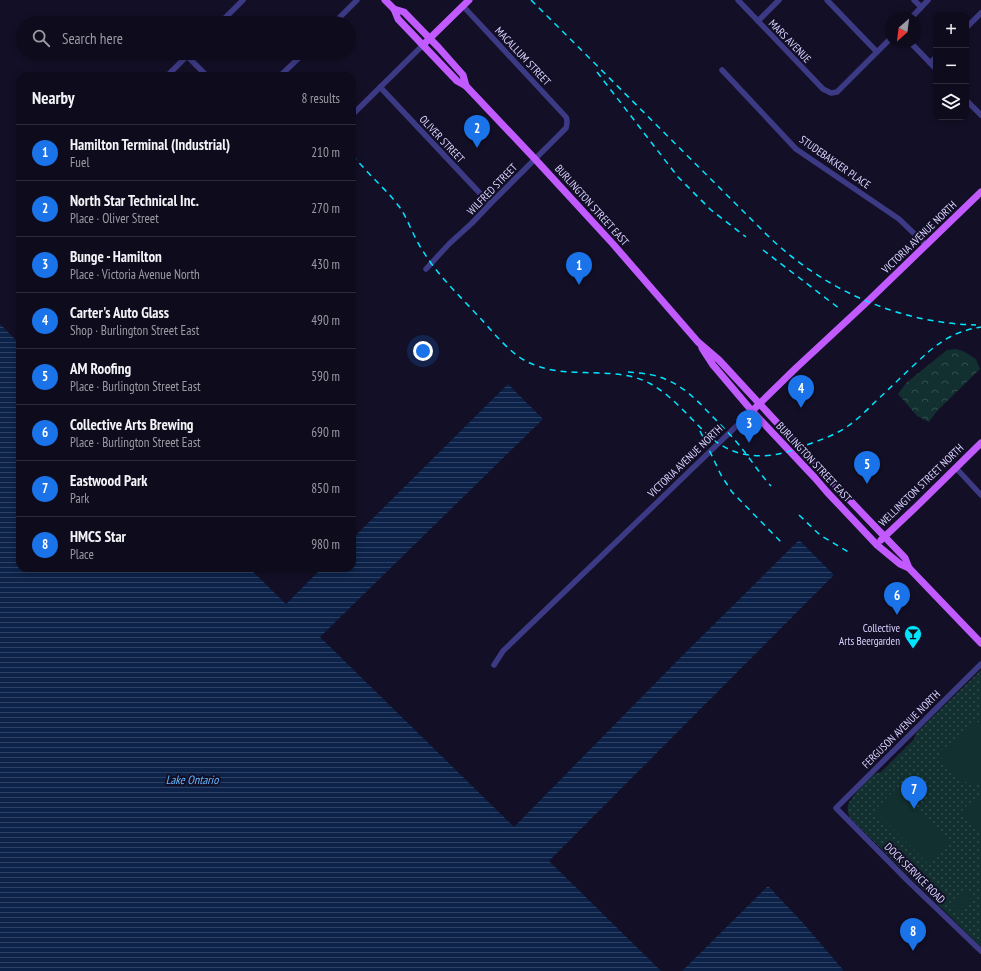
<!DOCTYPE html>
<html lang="en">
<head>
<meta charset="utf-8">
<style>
	:root { --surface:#0e0b1c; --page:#1c1929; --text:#f1f3f6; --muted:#9b9ba3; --line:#2e2b3b; --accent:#1a73e8 }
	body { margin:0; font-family:"PT Sans Narrow",sans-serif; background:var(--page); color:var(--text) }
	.controls { position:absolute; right:12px; top:12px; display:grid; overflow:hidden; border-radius:8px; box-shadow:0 2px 6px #0003 }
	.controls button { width:36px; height:36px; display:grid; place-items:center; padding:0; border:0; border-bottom:1px solid var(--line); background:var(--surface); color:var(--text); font:20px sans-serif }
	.compass { position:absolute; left:885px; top:12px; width:36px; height:36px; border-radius:50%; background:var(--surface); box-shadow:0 2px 6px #0003; rotate:208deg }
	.you { position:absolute; left:423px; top:351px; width:14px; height:14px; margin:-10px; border:3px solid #fff; border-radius:50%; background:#1a73e8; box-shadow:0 0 0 6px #1a73e833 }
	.badge { display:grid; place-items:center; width:26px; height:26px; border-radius:50%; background:var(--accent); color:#fff; font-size:13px; font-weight:700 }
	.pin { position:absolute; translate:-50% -33px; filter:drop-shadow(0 1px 2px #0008) }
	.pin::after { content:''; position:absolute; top:21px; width:14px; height:12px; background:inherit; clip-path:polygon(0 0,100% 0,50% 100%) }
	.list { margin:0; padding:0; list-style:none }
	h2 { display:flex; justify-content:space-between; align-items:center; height:52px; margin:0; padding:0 16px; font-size:17px }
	h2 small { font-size:13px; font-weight:400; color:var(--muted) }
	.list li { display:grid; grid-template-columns:26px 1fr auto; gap:12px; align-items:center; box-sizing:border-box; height:56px; padding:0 16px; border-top:1px solid var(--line) }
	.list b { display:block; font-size:15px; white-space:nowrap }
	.list p { margin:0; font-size:13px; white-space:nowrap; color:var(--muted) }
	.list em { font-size:13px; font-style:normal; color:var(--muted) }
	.icon { flex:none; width:22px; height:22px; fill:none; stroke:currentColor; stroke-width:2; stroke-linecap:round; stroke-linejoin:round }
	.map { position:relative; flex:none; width:981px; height:971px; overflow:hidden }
	.search { position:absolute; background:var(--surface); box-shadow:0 2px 6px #0003; left:16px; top:16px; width:340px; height:44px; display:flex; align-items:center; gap:10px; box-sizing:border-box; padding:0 14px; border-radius:22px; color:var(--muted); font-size:15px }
	.panel { position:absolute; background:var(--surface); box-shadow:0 2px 6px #0003; left:16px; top:72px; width:340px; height:500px; border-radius:12px }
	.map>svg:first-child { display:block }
	.forest { fill:url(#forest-crowns) }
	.park { fill:url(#park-dots) }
	.pitch { fill:#12302f }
	.water { fill:url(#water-rules) }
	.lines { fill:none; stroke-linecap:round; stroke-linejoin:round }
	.minor { stroke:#3d3a85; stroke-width:5.5 }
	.major { stroke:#c25bff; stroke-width:7 }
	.rail { stroke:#00e5ff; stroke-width:1.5; stroke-dasharray:6 5; stroke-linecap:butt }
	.labels { text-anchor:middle; stroke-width:4; stroke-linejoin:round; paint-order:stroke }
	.street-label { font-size:11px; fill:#d9d4ff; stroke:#130f26 }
	.poi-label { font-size:11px; fill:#d9d4ff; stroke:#130f26; text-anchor:end }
	.water-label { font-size:12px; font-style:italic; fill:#62b6ff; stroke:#130f26 }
</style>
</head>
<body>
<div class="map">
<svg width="981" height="971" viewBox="0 0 981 971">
	<defs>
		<pattern id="forest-crowns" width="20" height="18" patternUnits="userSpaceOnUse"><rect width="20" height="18" fill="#12302f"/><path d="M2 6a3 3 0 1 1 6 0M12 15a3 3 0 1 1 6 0" fill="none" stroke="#344d4e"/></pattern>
		<pattern id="park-dots" width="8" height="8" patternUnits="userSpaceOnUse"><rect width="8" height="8" fill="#12302f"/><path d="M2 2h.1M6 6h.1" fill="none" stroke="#344d4e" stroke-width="1.8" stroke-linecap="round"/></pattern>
		<pattern id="water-rules" width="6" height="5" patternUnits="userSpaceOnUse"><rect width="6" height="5" fill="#0c2248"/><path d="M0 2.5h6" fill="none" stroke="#2f4163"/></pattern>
	</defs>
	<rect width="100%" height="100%" fill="#130f26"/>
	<polygon class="forest" points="956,349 963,351 976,359 980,369 937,411 929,422 917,416 898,394 906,383 947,350"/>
	<path class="park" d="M 981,670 L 981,947 L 850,818 C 848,814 847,810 848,805 C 850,799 868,778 875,774 C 875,774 880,772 881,772 L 914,739 L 916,733 Z"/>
	<g class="pitch">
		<path d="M 977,722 L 981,722 L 981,784 C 967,786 951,776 944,764 C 942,760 941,756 939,752 L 960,736 Z"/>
		<polygon points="896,788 950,842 928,864 874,811"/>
		<path d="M 981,797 L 981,833 L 960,814 C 966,805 971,801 981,797 Z"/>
		<polygon points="966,887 974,895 958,911 950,903"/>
	</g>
	<g class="water">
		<polygon points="0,324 20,344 20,568 249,568 286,604 322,568 352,568 352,539 508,384 543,419 320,637 514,827 680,658 799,540 834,575 549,861 661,971 0,971"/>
		<polygon points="768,886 803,923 844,971 682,971"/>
	</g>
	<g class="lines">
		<g class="minor">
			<polyline points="738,0 823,89 831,93 837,92 891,38"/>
			<polyline points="827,0 877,52"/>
			<polyline points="914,0 921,7"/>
			<polyline points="911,18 928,0"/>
			<polyline points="758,21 779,0"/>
			<polyline points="220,23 243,0"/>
			<polyline points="334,23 357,0"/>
			<polyline points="966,28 981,13"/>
			<polyline points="910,42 936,69"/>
			<polyline points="187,56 207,76"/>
			<polyline points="930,63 936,57"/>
			<polyline points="722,70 796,149 899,219 926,245"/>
			<polyline points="167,76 190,53"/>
			<polyline points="280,76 304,53"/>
			<polyline points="380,87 490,204"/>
			<polyline points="966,100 981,115"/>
			<polyline points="352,115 423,45"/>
			<path d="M 426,269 L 449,244 L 472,223 L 490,204 L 566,128 C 567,124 568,121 566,117 L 463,6"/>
			<polyline points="956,468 981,495"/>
			<polyline points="981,664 836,808 908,881 981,951"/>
			<polyline points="494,665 503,651 752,411"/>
		</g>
		<g class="major">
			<polyline points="385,0 394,9 398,19 457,81 466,86 535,159 613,244 698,342 719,360 818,467 905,558 909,568 981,643"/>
			<polyline points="394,9 404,12 439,48 463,75 466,86"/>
			<polyline points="426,42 469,0"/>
			<polyline points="702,348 713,365 752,411 815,478 827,492 877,545 900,564 909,568"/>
			<polyline points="752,411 796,368 867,302 981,192"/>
			<polyline points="881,540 916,507 981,443"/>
		</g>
		<g class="rail">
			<path d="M 531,0 L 767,235 C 823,289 897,323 976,325"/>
			<polyline points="597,72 678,177 711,210 746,237"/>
			<path d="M 352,155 C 362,166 372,177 382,187 C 389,194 395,201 401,209 C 409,222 414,238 423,251 C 438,276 460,296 480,318 C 494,333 511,355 530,363 C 568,381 615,364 651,384 C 672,396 688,416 705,432 C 732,460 767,461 801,447 C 817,441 834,436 848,426 C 858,419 867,410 875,402 C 888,390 900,378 913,366 C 935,345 950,332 981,327"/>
			<polyline points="763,250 840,309"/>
			<path d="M 628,372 C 641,373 655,374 667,380 C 684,387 697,400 710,414 C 720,424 730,434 739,445 C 750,458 759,473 771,486"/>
			<polyline points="700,431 704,439 721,475 732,492 783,544"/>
			<polyline points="799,515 820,535 850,553"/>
		</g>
	</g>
	<defs>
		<symbol id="bar-pin" viewBox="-11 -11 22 30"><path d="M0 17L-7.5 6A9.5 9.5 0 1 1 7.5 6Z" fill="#00e5ff" stroke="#130f26"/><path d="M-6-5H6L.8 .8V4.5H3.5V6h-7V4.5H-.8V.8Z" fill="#111"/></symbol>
	</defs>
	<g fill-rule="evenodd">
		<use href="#bar-pin" x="903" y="624" width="20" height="27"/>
	</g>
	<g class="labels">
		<g class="street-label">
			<text transform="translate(790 41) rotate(46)" y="4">MARS AVENUE</text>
			<text transform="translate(523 56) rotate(47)" y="4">MACALLUM STREET</text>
			<text transform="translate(442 139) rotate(47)" y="4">OLIVER STREET</text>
			<text transform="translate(835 162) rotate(35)" y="4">STUDEBAKKER PLACE</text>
			<text transform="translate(492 189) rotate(-46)" y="4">WILFRED STREET</text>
			<text transform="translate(592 205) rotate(48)" y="4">BURLINGTON STREET EAST</text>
			<text transform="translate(919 237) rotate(-44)" y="4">VICTORIA AVENUE NORTH</text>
			<text transform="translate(685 461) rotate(-44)" y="4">VICTORIA AVENUE NORTH</text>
			<text transform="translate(814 462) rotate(47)" y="4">BURLINGTON STREET EAST</text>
			<text transform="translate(921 485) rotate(-44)" y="4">WELLINGTON STREET NORTH</text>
			<text transform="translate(901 729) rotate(-45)" y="4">FERGUSON AVENUE NORTH</text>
			<text transform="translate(915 873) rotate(45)" y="4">DOCK SERVICE ROAD</text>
		</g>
		<g class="poi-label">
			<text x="900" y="632">Collective<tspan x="900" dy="13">Arts Beergarden</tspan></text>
		</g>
		<g class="water-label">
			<text x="192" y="784">Lake Ontario</text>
		</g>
	</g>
</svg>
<div class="controls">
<button>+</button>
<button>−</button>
<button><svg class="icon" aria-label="layers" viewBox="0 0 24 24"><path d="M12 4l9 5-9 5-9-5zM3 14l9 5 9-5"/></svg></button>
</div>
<svg class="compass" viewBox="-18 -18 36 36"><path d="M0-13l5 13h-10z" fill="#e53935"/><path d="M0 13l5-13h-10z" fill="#9b9ba3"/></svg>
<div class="you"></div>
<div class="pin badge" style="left:579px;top:285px">1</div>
<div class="pin badge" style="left:477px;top:148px">2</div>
<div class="pin badge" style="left:749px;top:443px">3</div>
<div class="pin badge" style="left:801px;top:408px">4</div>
<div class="pin badge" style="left:867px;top:484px">5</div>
<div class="pin badge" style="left:897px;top:615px">6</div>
<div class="pin badge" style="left:914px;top:809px">7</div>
<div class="pin badge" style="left:913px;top:951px">8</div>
<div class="search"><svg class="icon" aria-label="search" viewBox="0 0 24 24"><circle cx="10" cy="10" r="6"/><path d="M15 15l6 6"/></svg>Search here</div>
<section class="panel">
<h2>Nearby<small>8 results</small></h2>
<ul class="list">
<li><span class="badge">1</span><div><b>Hamilton Terminal (Industrial)</b><p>Fuel</p></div><em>210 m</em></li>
<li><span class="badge">2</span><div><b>North Star Technical Inc.</b><p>Place · Oliver Street</p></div><em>270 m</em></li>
<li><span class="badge">3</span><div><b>Bunge - Hamilton</b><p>Place · Victoria Avenue North</p></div><em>430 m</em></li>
<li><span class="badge">4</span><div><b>Carter's Auto Glass</b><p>Shop · Burlington Street East</p></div><em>490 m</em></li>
<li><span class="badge">5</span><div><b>AM Roofing</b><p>Place · Burlington Street East</p></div><em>590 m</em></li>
<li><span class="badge">6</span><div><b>Collective Arts Brewing</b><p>Place · Burlington Street East</p></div><em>690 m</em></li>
<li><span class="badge">7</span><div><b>Eastwood Park</b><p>Park</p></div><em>850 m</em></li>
<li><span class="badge">8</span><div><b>HMCS Star</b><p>Place</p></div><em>980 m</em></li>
</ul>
</section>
</div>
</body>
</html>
